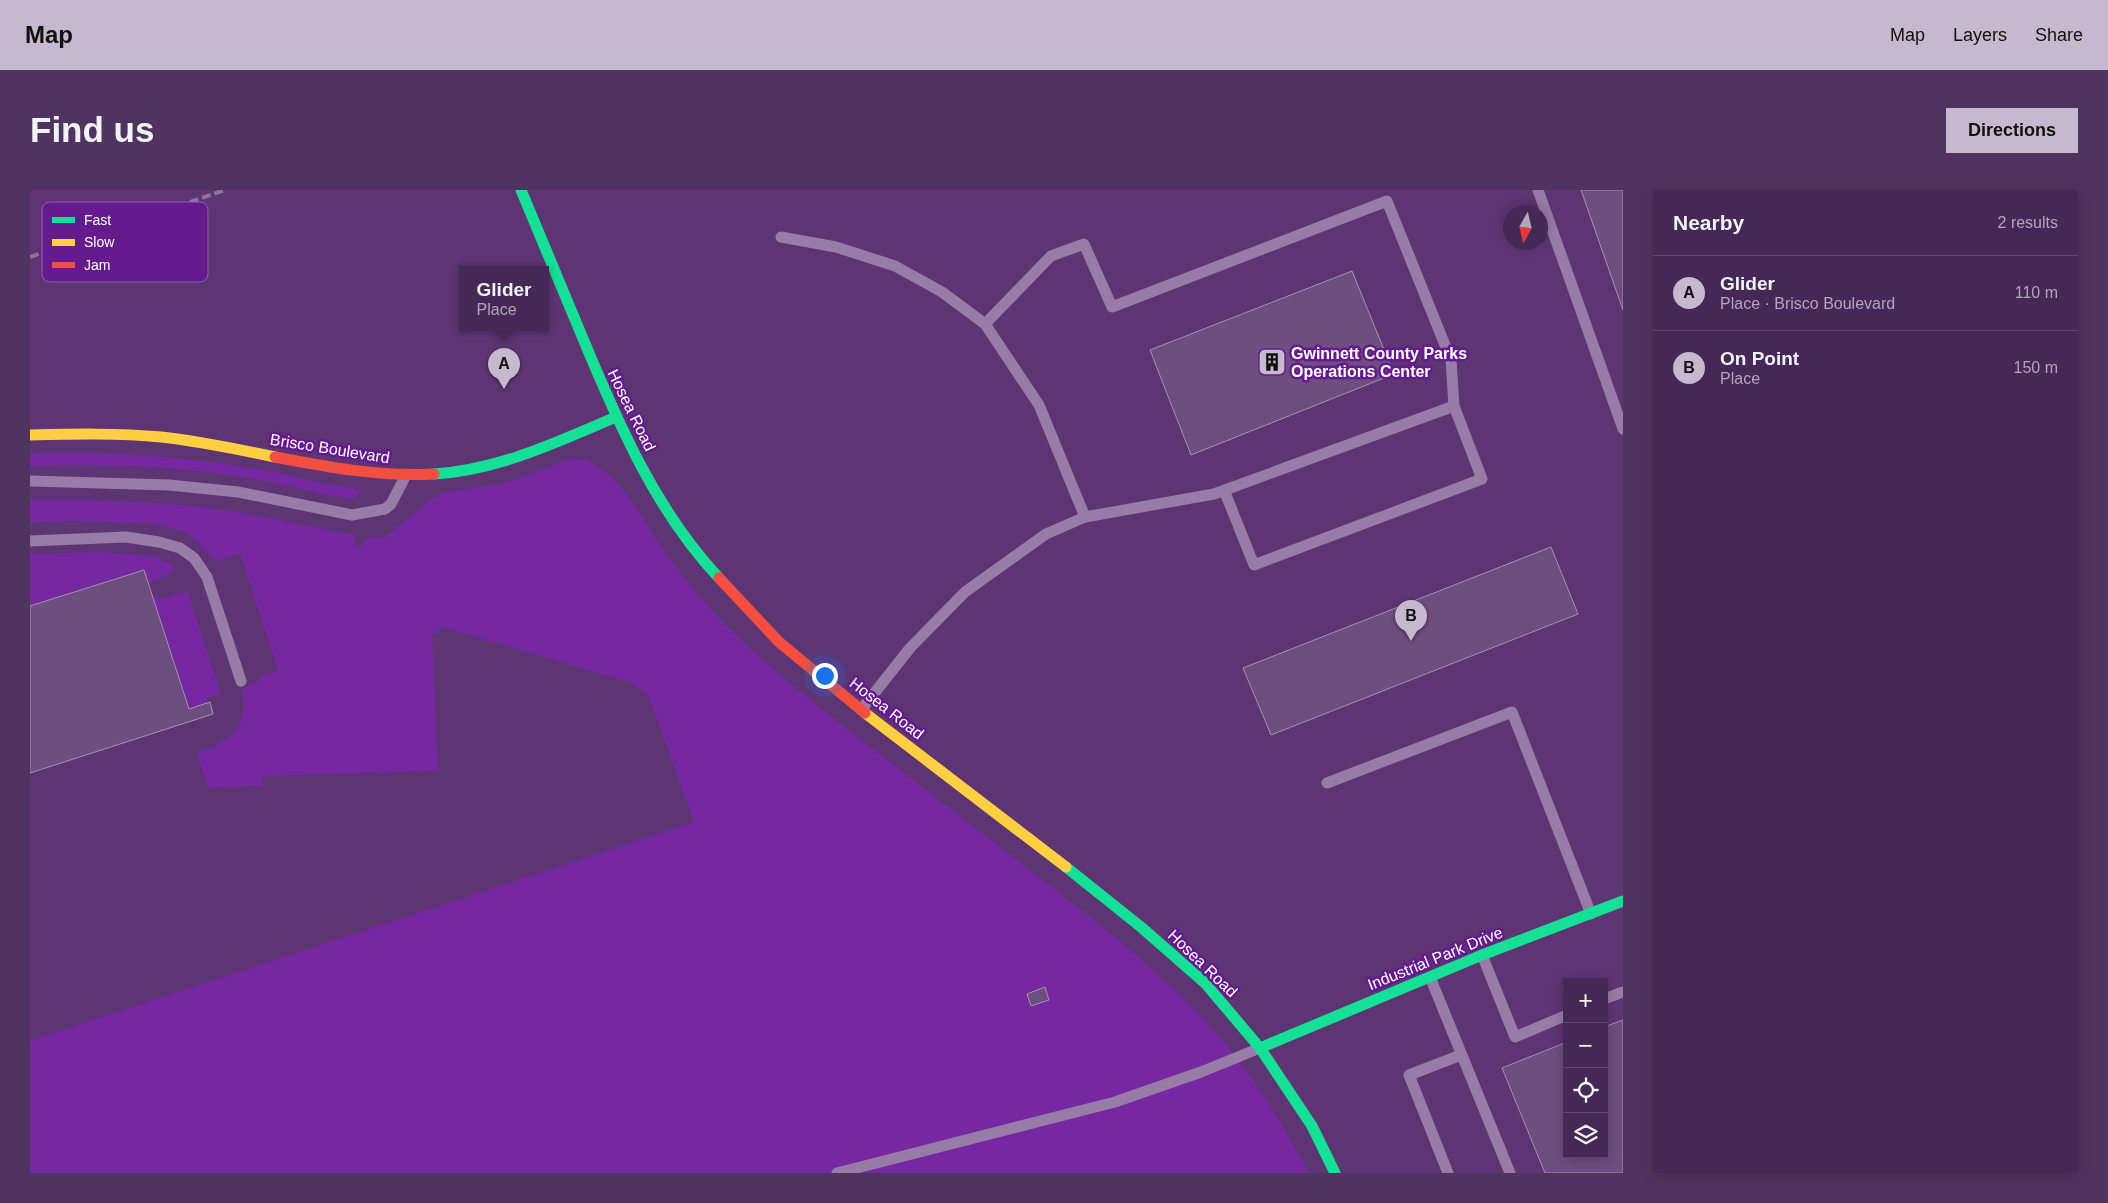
<!DOCTYPE html>
<html lang="en">
<head>
<meta charset="utf-8">
<style>
	:root { --surface:#462856; --page:#503460; --text:#f1f3f6; --muted:#b0a6b9; --line:#5e446c; --accent:#c6b8ce }
	body { margin:0; font-family:Helvetica,sans-serif; background:var(--page); color:var(--text) }
	.controls { position:absolute; right:15px; bottom:15px; display:grid; overflow:hidden; border-radius:0px; box-shadow:0 2px 12px #0003 }
	.controls button { width:45px; height:45px; display:grid; place-items:center; padding:0; border:0; border-bottom:1px solid var(--line); background:var(--surface); color:var(--text); font:25px sans-serif }
	.compass { position:absolute; left:1473px; top:15px; width:45px; height:45px; border-radius:50%; background:var(--surface); box-shadow:0 2px 12px #0003; rotate:188deg }
	.you { position:absolute; left:794px; top:485px; width:18px; height:18px; margin:-12px; border:4px solid #fff; border-radius:50%; background:#1a73e8; box-shadow:0 0 0 8px #1a73e833 }
	.badge { display:grid; place-items:center; width:32px; height:32px; border-radius:50%; background:var(--accent); color:#111; font-size:16px; font-weight:700 }
	.pin { position:absolute; translate:-50% -41px; filter:drop-shadow(0 1px 2px #0008) }
	.pin::after { content:''; position:absolute; top:26px; width:18px; height:15px; background:inherit; clip-path:polygon(0 0,100% 0,50% 100%) }
	.popup { position:absolute; left:429px; top:76px; width:90px; height:65px; box-sizing:border-box; display:grid; place-content:center; border-radius:0px; background:var(--surface); filter:drop-shadow(0 1px 4px #0005); font-size:16px; white-space:nowrap; color:var(--muted) }
	.popup b { font-size:19px; color:var(--text) }
	.popup::after { content:''; position:absolute; left:50%; top:100%; margin-left:-10px; border:10px solid transparent; border-top-color:var(--surface) }
	.list { margin:0; padding:0; list-style:none }
	h2 { display:flex; justify-content:space-between; align-items:center; height:65px; margin:0; padding:0 20px; font-size:21px }
	h2 small { font-size:16px; font-weight:400; color:var(--muted) }
	.list li { display:grid; grid-template-columns:32px 1fr auto; gap:15px; align-items:center; box-sizing:border-box; height:75px; padding:0 20px; border-top:1px solid var(--line) }
	.list b { display:block; font-size:19px; white-space:nowrap }
	.list p { margin:0; font-size:16px; white-space:nowrap; color:var(--muted) }
	.list em { font-size:16px; font-style:normal; color:var(--muted) }
	.icon { flex:none; width:28px; height:28px; fill:none; stroke:currentColor; stroke-width:2; stroke-linecap:round; stroke-linejoin:round }
	.map { position:relative; flex:none; width:1593px; height:983px; overflow:hidden; border-radius:0px }
	header { display:flex; align-items:center; gap:30px; box-sizing:border-box; height:70px; padding:0 25px; background:var(--accent); color:#111 }
	header strong { font-size:24px }
	nav { display:flex; gap:28px; margin-inline-start:auto; font-size:18px }
	.intro { display:flex; align-items:center; justify-content:space-between; box-sizing:border-box; height:120px; padding:0 30px }
	h1 { margin:0; font-size:35px }
	.button { padding:12px 22px; border-radius:0px; background:var(--accent); color:#111; font-size:18px; font-weight:700 }
	main { display:flex; gap:30px; padding:0 30px }
	aside { flex:1; background:var(--surface); border-radius:0px; box-shadow:0 2px 12px #0003 }
	.map>svg:first-child { display:block }
	.green { fill:#7528a2 }
	.building { fill:#6e4d81; stroke:#a891b5 }
	.lines { fill:none; stroke-linecap:round; stroke-linejoin:round }
	.lane { stroke:#987ca7; stroke-width:11 }
	.fast { stroke:#16e098; stroke-width:11 }
	.slow { stroke:#ffcf43; stroke-width:11 }
	.jam { stroke:#f24e42; stroke-width:11 }
	.rail { stroke:#8f729e; stroke-width:4; stroke-dasharray:9 4; stroke-linecap:butt }
	.labels { text-anchor:middle; stroke-width:5; stroke-linejoin:round; paint-order:stroke }
	.poi-label { font-size:16px; font-weight:bold; fill:#fff; stroke:#651a8e; text-anchor:start }
	.street-label { font-size:16px; fill:#fff; stroke:#651a8e }
	.key { fill:#651a8e; stroke:#935fb0; stroke-width:1 }
	.key-label { font-size:14px; fill:#fff }
</style>
</head>
<body>
<header>
<strong>Map</strong>
<nav><a>Map</a><a>Layers</a><a>Share</a></nav>
</header>
<div class="intro"><h1>Find us</h1><a class="button">Directions</a></div>
<main>
<div class="map">
<svg width="1593" height="983" viewBox="0 0 1593 983">
	<rect width="100%" height="100%" fill="#5d3573"/>
	<g class="green">
		<path d="M 0,263 C 78,261 155,266 232,280 C 266,286 299,296 333,300 L 323,309 C 287,304 253,294 218,288 C 146,276 73,274 0,276 Z"/>
		<path d="M 554,269 C 593,286 614,332 637,365 C 658,393 682,423 708,447 C 749,486 794,521 839,556 C 894,598 948,640 1002,682 C 1068,732 1133,783 1188,845 C 1225,887 1253,935 1279,983 L 0,983 L 0,851 L 664,632 L 618,504 L 599,492 L 413,437 L 402,445 L 408,581 L 232,586 L 233,596 L 178,598 L 167,563 C 201,551 220,538 211,499 L 228,492 L 229,487 L 248,480 L 210,364 L 185,371 L 168,352 L 159,346 L 160,343 L 123,334 L 39,331 L 0,333 L 0,310 C 60,309 120,311 179,318 C 229,324 277,337 326,345 L 324,355 L 331,357 L 340,347 L 354,348 L 408,304 L 479,292 L 537,270 Z"/>
		<polygon points="72,362 128,367 143,376 144,382 118,393 114,380 0,416 0,364"/>
		<polygon points="154,402 158,402 191,504 176,508 178,513 159,519 123,406 126,405 131,409"/>
	</g>
	<g class="building">
		<polygon points="1551,0 1593,0 1593,120"/>
		<polygon points="1322,81 1364,184 1161,265 1120,160"/>
		<polygon points="1521,357 1548,424 1241,545 1213,478"/>
		<polygon points="114,380 159,519 180,512 183,524 0,583 0,416"/>
		<polygon points="1015,797 1019,810 1001,816 997,804"/>
		<polygon points="1593,830 1593,983 1515,983 1472,878 1537,852 1537,964 1574,964 1574,837"/>
	</g>
	<g class="lines">
		<g class="lane">
			<polyline points="1508,0 1593,239"/>
			<polyline points="751,47 806,57 865,76 912,102 955,134 1009,215 1055,327"/>
			<polyline points="955,134 1021,66 1054,54 1082,117 1357,11 1421,170 1424,216"/>
			<polyline points="0,291 139,295 208,302 322,325 355,319 361,314 376,285"/>
			<polyline points="0,351 96,347 129,352 150,358 164,368 177,387 211,491"/>
			<polyline points="831,520 880,458 935,402 1016,344 1055,327 1184,304 1424,216 1452,289 1224,375 1194,300"/>
			<polyline points="1297,593 1482,522 1561,724"/>
			<polyline points="1452,765 1485,847 1537,825"/>
			<polyline points="1400,787 1480,983"/>
			<polyline points="1574,809 1593,802"/>
			<polyline points="807,983 1085,912 1171,882 1230,858"/>
			<polyline points="1418,983 1379,885 1431,865"/>
		</g>
		<g class="fast">
			<path d="M 491,0 C 512,50 533,101 554,151 C 589,235 626,321 689,388"/>
			<path d="M 404,284 C 469,280 527,252 586,227"/>
			<polyline points="1036,677 1111,737 1175,793 1230,858 1282,936 1305,983"/>
			<polyline points="1230,858 1452,765 1593,711"/>
		</g>
		<g class="slow">
			<path d="M 0,245 C 44,244 88,243 131,247 C 169,251 207,259 245,267"/>
			<polyline points="835,523 1036,677"/>
		</g>
		<g class="jam">
			<path d="M 245,267 C 297,277 350,287 404,284"/>
			<polyline points="689,388 749,452 835,523"/>
		</g>
		<polyline class="rail" points="0,67 195,0"/>
	</g>
	<defs>
		<symbol id="building-square" viewBox="-11 -11 22 22"><rect x="-9" y="-9" width="18" height="18" rx="4" fill="#c6b8ce" stroke="#651a8e"/><path d="M-4-6H4V6H1V3H-1V6H-4ZM-2.5-4.3h1.7v1.8h-1.7ZM.8-4.3h1.7v1.8H.8ZM-2.5-1h1.7V.8h-1.7ZM.8-1h1.7V.8H.8Z" fill="#111"/></symbol>
	</defs>
	<g fill-rule="evenodd">
		<use href="#building-square" x="1226" y="156" width="32" height="32"/>
	</g>
	<g class="labels">
		<g class="poi-label">
			<text x="1261" y="169">Gwinnett County Parks<tspan x="1261" dy="18">Operations Center</tspan></text>
		</g>
		<g class="street-label">
			<text transform="translate(602 220) rotate(64)" y="6">Hosea Road</text>
			<text transform="translate(300 258) rotate(9)" y="6">Brisco Boulevard</text>
			<text transform="translate(857 518) rotate(38)" y="6">Hosea Road</text>
			<text transform="translate(1405 768) rotate(-22)" y="6">Industrial Park Drive</text>
			<text transform="translate(1173 773) rotate(44)" y="6">Hosea Road</text>
		</g>
	</g>
	<rect x="12" y="12" width="166" height="80" rx="8" class="key"/>
	<rect x="22" y="27" width="23" height="6" fill="#16e098"/>
	<rect x="22" y="49" width="23" height="7" fill="#ffcf43"/>
	<rect x="22" y="72" width="23" height="6" fill="#f24e42"/>
	<g class="key-label">
		<text x="54" y="35">Fast</text>
		<text x="54" y="57">Slow</text>
		<text x="54" y="80">Jam</text>
	</g>
</svg>
<div class="controls">
<button>+</button>
<button>−</button>
<button><svg class="icon" aria-label="locate" viewBox="0 0 24 24"><circle cx="12" cy="12" r="6"/><path d="M12 2v4M12 18v4M2 12h4M18 12h4"/></svg></button>
<button><svg class="icon" aria-label="layers" viewBox="0 0 24 24"><path d="M12 4l9 5-9 5-9-5zM3 14l9 5 9-5"/></svg></button>
</div>
<svg class="compass" viewBox="-18 -18 36 36"><path d="M0-13l5 13h-10z" fill="#e53935"/><path d="M0 13l5-13h-10z" fill="#b0a6b9"/></svg>
<div class="you"></div>
<div class="pin badge" style="left:474px;top:199px">A</div>
<div class="popup"><b>Glider</b>Place</div>
<div class="pin badge" style="left:1381px;top:451px">B</div>
</div>
<aside>
<h2>Nearby<small>2 results</small></h2>
<ul class="list">
<li><span class="badge">A</span><div><b>Glider</b><p>Place · Brisco Boulevard</p></div><em>110 m</em></li>
<li><span class="badge">B</span><div><b>On Point</b><p>Place</p></div><em>150 m</em></li>
</ul>
</aside>
</main>
</body>
</html>
